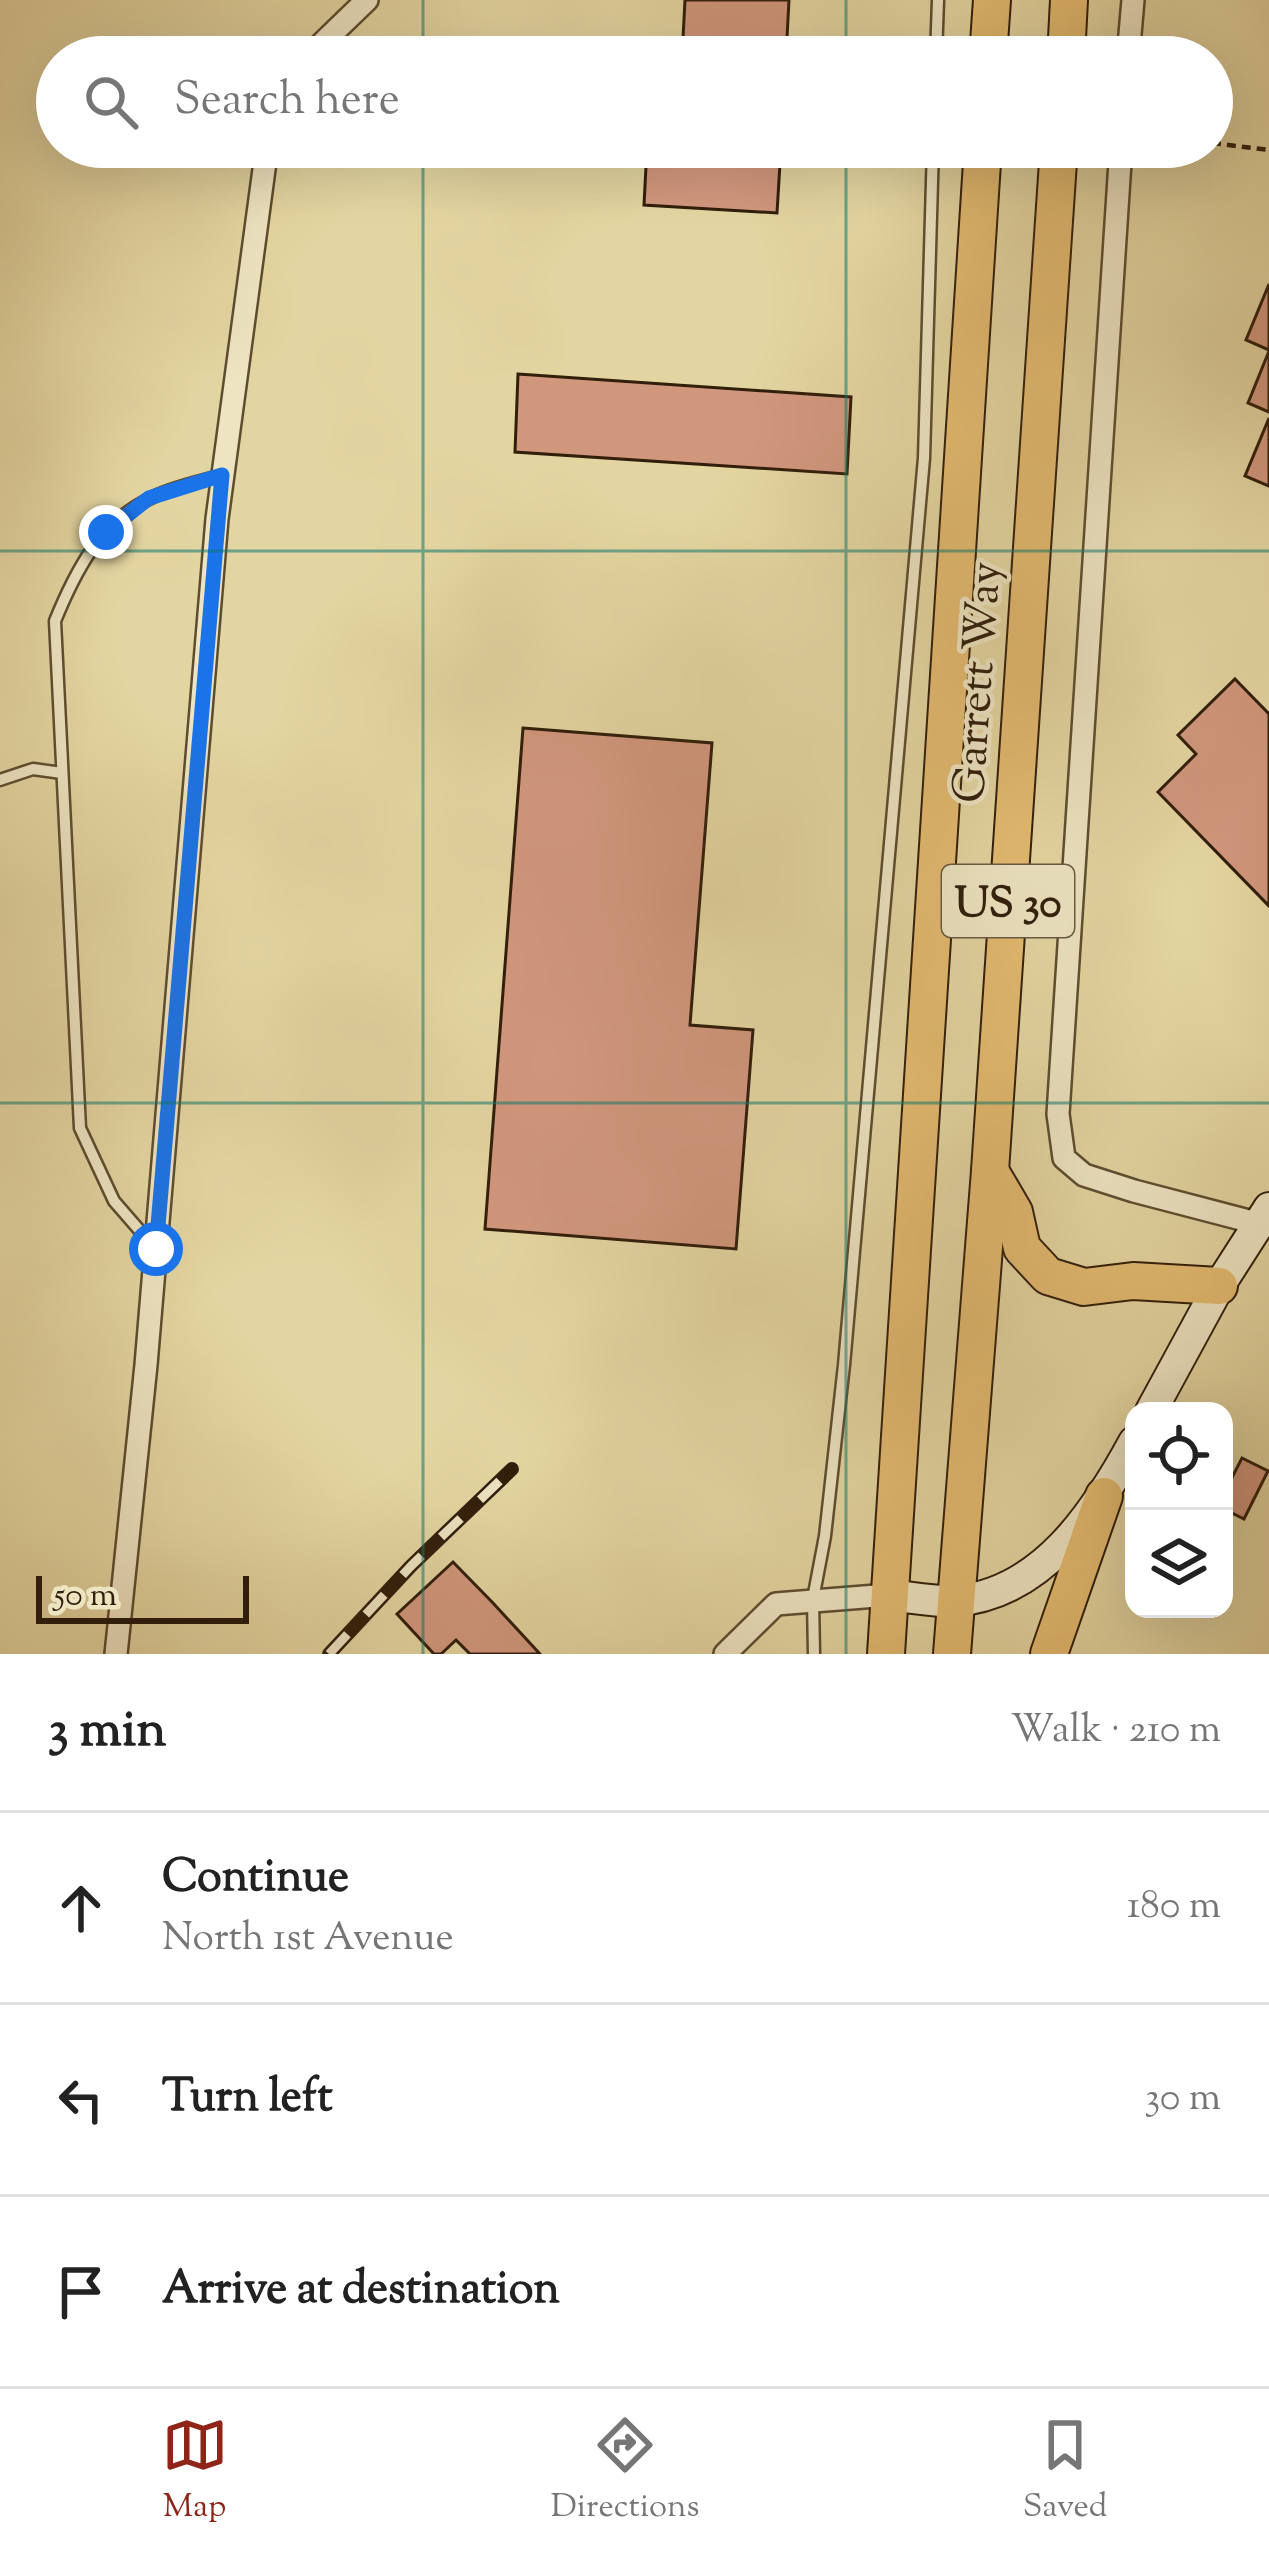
<!DOCTYPE html>
<html lang="en">
<head>
<meta charset="utf-8">
<style>
	:root { --surface:#fff; --page:#f6f6f6; --text:#222; --muted:#767676; --line:#e0e0e0; --accent:#8f2418 }
	body { margin:0; font-family:"Sorts Mill Goudy",serif; background:var(--page); color:var(--text) }
	.controls { position:absolute; right:36px; bottom:36px; display:grid; overflow:hidden; border-radius:24px; box-shadow:0 12px 48px #0002 }
	.controls button { width:108px; height:108px; display:grid; place-items:center; padding:0; border:0; border-bottom:3px solid var(--line); background:var(--surface); color:var(--text); font:60px sans-serif }
	.scale { position:absolute; left:36px; bottom:30px; width:213px; box-sizing:border-box; padding-left:12px; border:6px solid #311e0b; border-top:0; font-size:33px; line-height:42px; white-space:nowrap; color:#311e0b; -webkit-text-stroke:9px #ede4c2; paint-order:stroke }
	.stop { position:absolute; width:36px; height:36px; margin:-27px; border:9px solid #1a73e8; border-radius:50%; background:#fff }
	.stop.end { background:#1a73e8; border-color:#fff; box-shadow:0 3px 12px #0008 }
	.list { margin:0; padding:0; list-style:none }
	h2 { display:flex; justify-content:space-between; align-items:center; height:156px; margin:0; padding:0 48px; font-size:51px }
	h2 small { font-size:39px; font-weight:400; color:var(--muted) }
	.list li { display:grid; grid-template-columns:78px 1fr auto; gap:36px; align-items:center; box-sizing:border-box; height:192px; padding:0 48px; border-top:3px solid var(--line) }
	.list b { display:block; font-size:45px; white-space:nowrap }
	.list p { margin:0; font-size:39px; white-space:nowrap; color:var(--muted) }
	.list em { font-size:39px; font-style:normal; color:var(--muted) }
	.icon { flex:none; width:66px; height:66px; fill:none; stroke:currentColor; stroke-width:2; stroke-linecap:round; stroke-linejoin:round }
	.map { position:relative; flex:none; width:1269px; height:1654px; overflow:hidden }
	.search { position:absolute; background:var(--surface); box-shadow:0 12px 48px #0002; left:36px; right:36px; top:36px; height:132px; display:flex; align-items:center; gap:30px; box-sizing:border-box; padding:0 42px; border-radius:66px; color:var(--muted); font-size:45px }
	.sheet { height:732px; background:var(--surface) }
	nav { display:flex; justify-content:space-around; align-items:center; box-sizing:border-box; height:168px; border-top:3px solid var(--line); background:var(--surface); font-size:33px; color:var(--muted) }
	nav a { display:grid; justify-items:center; gap:6px }
	nav .on { color:var(--accent) }
	.map>svg:first-child { display:block }
	.building { fill:#d1977d; stroke:#311e0b; stroke-width:3 }
	.lines { fill:none; stroke-linecap:round; stroke-linejoin:round }
	.lane-casing { stroke:#5e4c30; stroke-width:15 }
	.street-casing { stroke:#5e4c30; stroke-width:26 }
	.secondary-casing { stroke:#311e0b; stroke-width:34 }
	.primary-casing { stroke:#311e0b; stroke-width:40 }
	.path { stroke:#311e0b; stroke-width:4.5; stroke-dasharray:9 6; stroke-linecap:butt }
	.lane { stroke:#ede4c2; stroke-width:10 }
	.street { stroke:#ede4c2; stroke-width:21 }
	.secondary { stroke:#ede4c2; stroke-width:30 }
	.primary { stroke:#e2ba70; stroke-width:36 }
	.rail-casing { stroke:#311e0b; stroke-width:14 }
	.rail { stroke:#ede4c2; stroke-width:9; stroke-dasharray:27; stroke-linecap:butt }
	.route { stroke:#1a73e8; stroke-width:15 }
	.grid { fill:none; stroke:#0f766e; stroke-width:3; stroke-opacity:0.55 }
	.labels { text-anchor:middle; stroke-width:9; stroke-linejoin:round; paint-order:stroke }
	.shield { fill:#ede4c2; stroke:#695942; stroke-width:3 }
	.shield-label { font-size:42px; font-weight:bold; fill:#311e0b }
	.street-label { font-size:45px; fill:#311e0b; stroke:#ede4c2 }
</style>
</head>
<body>
<div class="map">
<svg width="1269" height="1654" viewBox="0 0 1269 1654">
	<rect width="100%" height="100%" fill="#e3d5a1"/>
	<filter id="stains"><feTurbulence type="fractalNoise" baseFrequency=".00167" numOctaves="4"/><feColorMatrix values="0 0 0 0 .2 0 0 0 0 .09 0 0 0 0 .02 0 0 0 .5 -.17"/></filter>
	<radialGradient id="worn" r=".72"><stop offset=".6" stop-color="#630" stop-opacity="0"/><stop offset="1" stop-color="#630" stop-opacity=".3"/></radialGradient>
	<g class="building">
		<polygon points="685,0 789,0 786,57 682,57"/>
		<polygon points="647,147 781,147 777,213 644,205"/>
		<polygon points="1269,284 1269,350 1246,340"/>
		<polygon points="1269,351 1269,412 1248,403"/>
		<polygon points="518,374 851,397 847,474 515,452"/>
		<polygon points="1269,418 1269,486 1245,476"/>
		<polygon points="1235,679 1269,714 1269,906 1158,792 1196,754 1178,735"/>
		<polygon points="523,728 712,743 690,1025 753,1030 736,1249 485,1229"/>
		<polygon points="1242,1458 1268,1471 1244,1519 1224,1509 1224,1493"/>
		<polygon points="453,1562 493,1603 540,1654 470,1654 456,1640 441,1654 434,1654 397,1614"/>
	</g>
	<g class="lines">
		<defs>
			<g id="lane">
				<polyline points="936,57 938,0"/>
				<polyline points="0,780 33,769 62,773"/>
				<path d="M 154,1247 L 114,1201 L 80,1128 L 55,621 C 75,572 100,522 151,498 C 172,487 199,482 222,475"/>
				<polyline points="814,1654 813,1599 825,1536 844,1365 924,458 933,147"/>
			</g>
			<g id="street">
				<polyline points="308,57 367,0"/>
				<polyline points="1128,57 1133,0"/>
				<polyline points="1121,147 1058,1114 1064,1158 1084,1175 1134,1191 1268,1226"/>
				<polyline points="116,1654 146,1365 217,519 267,147"/>
				<polyline points="725,1654 776,1604 889,1595"/>
			</g>
			<g id="secondary">
				<polyline points="1151,1411 1219,1286 1269,1208"/>
				<path d="M 889,1595 C 910,1597 933,1602 954,1601 C 1042,1595 1096,1512 1134,1442"/>
			</g>
			<g id="primary">
				<polyline points="988,57 992,0"/>
				<polyline points="1066,57 1069,0"/>
				<polyline points="990,1171 1014,1212 1022,1248 1048,1276 1084,1287 1133,1281 1219,1286"/>
				<polyline points="886,1654 983,147"/>
				<polyline points="952,1654 990,1171 1059,147"/>
				<polyline points="1049,1654 1104,1496"/>
			</g>
		</defs>
		<use href="#lane" class="lane-casing"/>
		<use href="#street" class="street-casing"/>
		<use href="#secondary" class="secondary-casing"/>
		<use href="#primary" class="primary-casing"/>
		<polyline class="path" points="1212,143 1269,150"/>
		<use href="#lane" class="lane"/>
		<use href="#street" class="street"/>
		<use href="#secondary" class="secondary"/>
		<use href="#primary" class="primary"/>
		<defs>
			<polyline id="rail" points="329,1654 411,1566 512,1469"/>
		</defs>
		<use href="#rail" class="rail-casing"/>
		<use href="#rail" class="rail"/>
	</g>
	<g class="lines">
		<polyline class="route" points="106,532 149,498 222,475 156,1249"/>
	</g>
	<path class="grid" d="M 423,0 L 423,57M 846,0 L 846,57M 423,147 L 423,1654M 846,147 L 846,1654M 0,551 L 1269,551M 0,1103 L 1269,1103"/>
	<g class="labels">
		<rect class="shield" x="942" y="865" width="132" height="72" rx="9"/>
		<g class="shield-label">
			<text x="1008" y="916">US 30</text>
		</g>
		<g class="street-label">
			<text transform="translate(975 682) rotate(-86)" y="16">Garrett Way</text>
		</g>
	</g>
	<rect width="100%" height="100%" filter="url(#stains)"/>
	<rect width="100%" height="100%" fill="url(#worn)"/>
</svg>
<div class="controls">
<button><svg class="icon" aria-label="locate" viewBox="0 0 24 24"><circle cx="12" cy="12" r="6"/><path d="M12 2v4M12 18v4M2 12h4M18 12h4"/></svg></button>
<button><svg class="icon" aria-label="layers" viewBox="0 0 24 24"><path d="M12 4l9 5-9 5-9-5zM3 14l9 5 9-5"/></svg></button>
</div>
<div class="scale">50 m</div>
<div class="stop" style="left:156px;top:1249px"></div>
<div class="stop end" style="left:106px;top:532px"></div>
<div class="search"><svg class="icon" aria-label="search" viewBox="0 0 24 24"><circle cx="10" cy="10" r="6"/><path d="M15 15l6 6"/></svg>Search here</div>
</div>
<section class="sheet">
<h2>3 min<small>Walk · 210 m</small></h2>
<ul class="list">
<li><svg class="icon" aria-label="ahead" viewBox="0 0 24 24"><path d="M12 20V5M6 11l6-6 6 6"/></svg><div><b>Continue</b><p>North 1st Avenue</p></div><em>180 m</em></li>
<li><svg class="icon" aria-label="left" viewBox="0 0 24 24"><path d="M17 20v-9H6M10 6l-5 5 5 5"/></svg><div><b>Turn left</b></div><em>30 m</em></li>
<li><svg class="icon" aria-label="arrive" viewBox="0 0 24 24"><path d="M6 21V4h12l-3 4 3 4H6"/></svg><div><b>Arrive at destination</b></div></li>
</ul>
</section>
<nav>
<a class="on"><svg class="icon" aria-label="map" viewBox="0 0 24 24"><path d="M3 6l6-2 6 2 6-2v14l-6 2-6-2-6 2zM9 4v14M15 6v14"/></svg>Map</a>
<a><svg class="icon" aria-label="directions" viewBox="0 0 24 24"><path d="M12 3l9 9-9 9-9-9zM9 14v-3h6M13 9l2 2-2 2"/></svg>Directions</a>
<a><svg class="icon" aria-label="saved" viewBox="0 0 24 24"><path d="M7 4h10v16l-5-4-5 4z"/></svg>Saved</a>
</nav>
</body>
</html>
